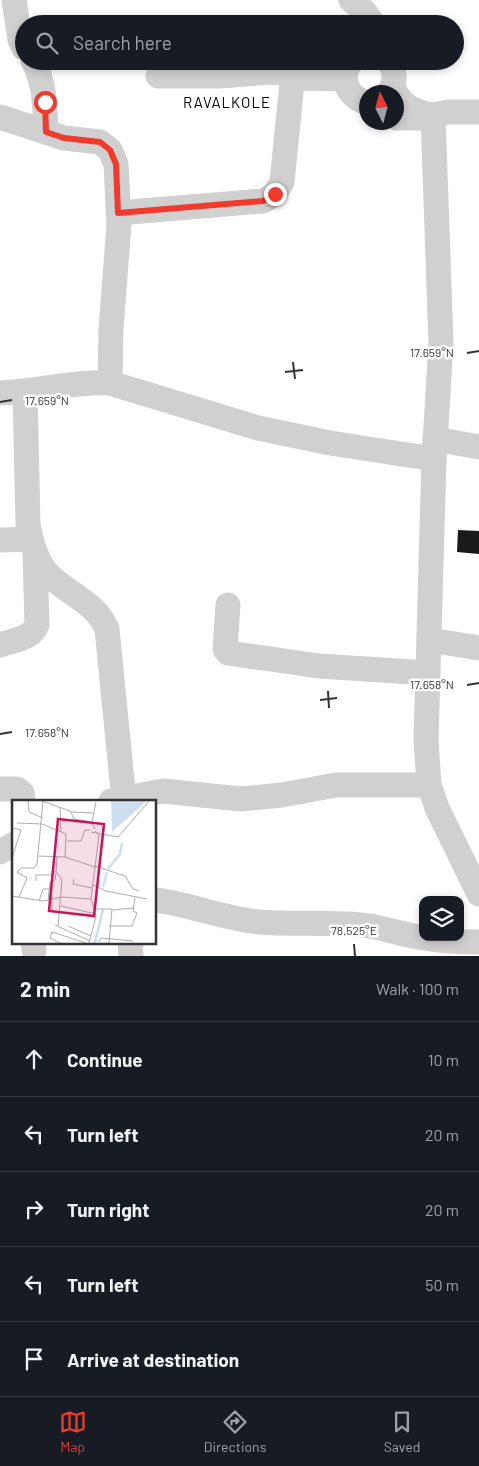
<!DOCTYPE html>
<html lang="en">
<head>
<meta charset="utf-8">
<style>
	:root { --surface:#171b24; --page:#242831; --text:#f1f3f6; --muted:#9ea1a6; --line:#363941; --accent:#f03a2e }
	body { margin:0; font-family:Barlow,sans-serif; background:var(--page); color:var(--text) }
	.controls { position:absolute; right:15px; bottom:15px; display:grid; overflow:hidden; border-radius:10px; box-shadow:0 2px 8px #0003 }
	.controls button { width:45px; height:45px; display:grid; place-items:center; padding:0; border:0; border-bottom:1px solid var(--line); background:var(--surface); color:var(--text); font:25px sans-serif }
	.compass { position:absolute; left:359px; top:85px; width:45px; height:45px; border-radius:50%; background:var(--surface); box-shadow:0 2px 8px #0003; rotate:354deg }
	.stop { position:absolute; width:15px; height:15px; margin:-11px; border:4px solid #f03a2e; border-radius:50%; background:#fff }
	.stop.end { background:#f03a2e; border-color:#fff; box-shadow:0 1px 5px #0008 }
	.list { margin:0; padding:0; list-style:none }
	h2 { display:flex; justify-content:space-between; align-items:center; height:65px; margin:0; padding:0 20px; font-size:21px }
	h2 small { font-size:16px; font-weight:400; color:var(--muted) }
	.list li { display:grid; grid-template-columns:32px 1fr auto; gap:15px; align-items:center; box-sizing:border-box; height:75px; padding:0 20px; border-top:1px solid var(--line) }
	.list b { display:block; font-size:19px; white-space:nowrap }
	.list em { font-size:16px; font-style:normal; color:var(--muted) }
	.icon { flex:none; width:28px; height:28px; fill:none; stroke:currentColor; stroke-width:2; stroke-linecap:round; stroke-linejoin:round }
	.map { position:relative; flex:none; width:479px; height:956px; overflow:hidden }
	.search { position:absolute; background:var(--surface); box-shadow:0 2px 8px #0003; left:15px; right:15px; top:15px; height:55px; display:flex; align-items:center; gap:12px; box-sizing:border-box; padding:0 18px; border-radius:28px; color:var(--muted); font-size:19px }
	.sheet { height:440px; background:var(--surface) }
	nav { display:flex; justify-content:space-around; align-items:center; box-sizing:border-box; height:70px; border-top:1px solid var(--line); background:var(--surface); font-size:14px; color:var(--muted) }
	nav a { display:grid; justify-items:center; gap:2px }
	nav .on { color:var(--accent) }
	.map>svg:first-child { display:block }
	.building { fill:#1a1a1a }
	.lines { fill:none; stroke-linecap:round; stroke-linejoin:round }
	.minor { stroke:#d0d0d0; stroke-width:25 }
	.route { stroke:#f03a2e; stroke-width:6 }
	.ticks { fill:none; stroke:#333; stroke-width:2 }
	.labels { text-anchor:middle; stroke-width:5; stroke-linejoin:round; paint-order:stroke }
	.quarter-label { font-size:15px; letter-spacing:1px; fill:#000; stroke:#fff }
	.inset-river { fill:none; stroke:#cddef0; stroke-width:2.5 }
	.inset-road { fill:none; stroke:#adadad; stroke-width:1 }
	.view { fill:#c2185b; fill-opacity:0.15; stroke:#c2185b; stroke-width:2.5 }
	.inset-edge { fill:none; stroke:#333; stroke-width:2.5 }
	.ticks-label { font-size:12px; text-anchor:middle; fill:#333; stroke:#fff; stroke-width:5; stroke-linejoin:round; paint-order:stroke }
</style>
</head>
<body>
<div class="map">
<svg width="479" height="956" viewBox="0 0 479 956">
	<rect width="100%" height="100%" fill="#fff"/>
	<polygon class="building" points="458,530 479,531 479,554 457,552"/>
	<g class="lines">
		<g class="minor">
			<polyline points="14,0 20,40 24,48"/>
			<polyline points="351,0 365,12 373,24"/>
			<path d="M 33,61 C 45,82 45,109 46,132"/>
			<path d="M 352,61 C 338,77 348,98 366,102"/>
			<path d="M 388,61 C 396,71 396,82 389,92"/>
			<polyline points="158,76 219,76 271,72 283,73 302,78"/>
			<path d="M 396,93 C 404,108 416,111 431,115"/>
			<polyline points="433,115 441,343 434,459 426,740 429,785 437,808 479,894"/>
			<polyline points="0,117 64,138 100,142 110,150 116,164 119,224 111,329 110,383"/>
			<polyline points="396,118 421,118 448,112 479,112"/>
			<polyline points="118,213 263,201 275,194 282,182 292,83 302,78 345,79"/>
			<path d="M 25,392 L 28,524 C 31,541 36,561 48,574 C 67,594 95,601 107,629 L 124,801"/>
			<path d="M 0,393 C 36,392 73,381 110,383 L 258,428 L 330,443 L 434,459"/>
			<polyline points="435,439 479,447"/>
			<polyline points="0,540 30,539"/>
			<polyline points="228,605 225,649 228,653 319,666 428,673"/>
			<polyline points="429,640 479,648"/>
			<path d="M 0,645 C 14,640 31,639 37,625 L 35,553"/>
			<polyline points="0,789 17,789 22,793 23,801"/>
			<polyline points="111,801 163,791 241,799 282,795 336,785 429,785"/>
			<polyline points="0,852 14,844"/>
			<path d="M 155,900 C 190,904 224,919 259,922 C 296,925 333,921 370,926 C 386,929 402,934 418,937 C 439,941 458,942 479,942"/>
			<polyline points="33,942 34,950"/>
			<polyline points="130,942 131,956"/>
		</g>
	</g>
	<g class="lines">
		<polyline class="route" points="45,102 46,132 64,138 100,142 110,150 116,164 118,213 263,201 275,194"/>
	</g>
	<path class="ticks" d="M 467,353 L 479,351M 293,362 L 295,379M 285,372 L 303,370M 0,402 L 12,400M 467,685 L 479,683M 328,691 L 329,708M 320,700 L 337,698M 0,734 L 12,732M 354,944 L 355,956"/>
	<g class="labels">
		<g class="quarter-label">
			<text x="227" y="108">RAVALKOLE</text>
		</g>
	</g>
	<g transform="translate(12 800)">
		<rect width="144" height="144" fill="#fff"/>
		<path d="M 99,0 L 136,0 L 100,32 Z" fill="#cddef0"/>
		<path class="inset-river" d="M 96,69 L 108,54 L 110,43M 91,87 L 95,72M 83,143 L 91,109"/>
		<path class="inset-road" d="M 16,0 L 17,12 L 31,18M 30,1 L 58,11 L 62,19 L 79,22 L 83,29M 48,7 L 49,32M 59,12 L 81,13M 80,22 L 84,2M 5,23 L 30,24 L 54,34 L 53,57M 0,28 L 9,30 L 0,58M 79,32 L 106,37 L 138,0M 55,41 L 69,41 L 73,30 L 78,30M 26,56 L 53,57 L 83,67M 45,57 L 44,71 L 50,80 L 46,126M 83,66 L 113,76 L 121,89 L 127,91M 62,79 L 61,84 L 80,88M 24,81 L 24,75 L 39,75 L 44,71M 81,85 L 94,91 L 135,99M 37,95 L 40,95 L 40,111M 0,96 L 31,101 L 50,97 L 79,99M 7,97 L 15,78 L 5,72 L 9,68 L 22,68 L 25,64 L 31,1M 27,101 L 31,89 L 37,89M 36,101 L 38,82 L 43,80 L 44,73M 49,106 L 84,114M 83,109 L 100,109 L 97,143M 100,110 L 121,108M 43,125 L 78,141M 56,126 L 79,136M 97,126 L 120,126 L 125,113 L 121,111 L 123,98M 87,142 L 89,138 L 121,141M 48,143 L 38,138 L 40,132 L 74,143M 77,143 L 84,116 L 79,99 L 87,35 L 83,31"/>
		<path class="view" d="M 46,19 L 92,24 L 82,116 L 37,111 Z"/>
		<rect width="144" height="144" class="inset-edge"/>
	</g>
	<g class="ticks-label">
		<text x="432" y="357">17.659°N</text>
		<text x="47" y="405">17.659°N</text>
		<text x="432" y="689">17.658°N</text>
		<text x="47" y="737">17.658°N</text>
		<text x="354" y="935">78.525°E</text>
	</g>
</svg>
<div class="controls">
<button><svg class="icon" aria-label="layers" viewBox="0 0 24 24"><path d="M12 4l9 5-9 5-9-5zM3 14l9 5 9-5"/></svg></button>
</div>
<svg class="compass" viewBox="-18 -18 36 36"><path d="M0-13l5 13h-10z" fill="#e53935"/><path d="M0 13l5-13h-10z" fill="#9ea1a6"/></svg>
<div class="stop" style="left:45px;top:102px"></div>
<div class="stop end" style="left:275px;top:194px"></div>
<div class="search"><svg class="icon" aria-label="search" viewBox="0 0 24 24"><circle cx="10" cy="10" r="6"/><path d="M15 15l6 6"/></svg>Search here</div>
</div>
<section class="sheet">
<h2>2 min<small>Walk · 100 m</small></h2>
<ul class="list">
<li><svg class="icon" aria-label="ahead" viewBox="0 0 24 24"><path d="M12 20V5M6 11l6-6 6 6"/></svg><div><b>Continue</b></div><em>10 m</em></li>
<li><svg class="icon" aria-label="left" viewBox="0 0 24 24"><path d="M17 20v-9H6M10 6l-5 5 5 5"/></svg><div><b>Turn left</b></div><em>20 m</em></li>
<li><svg class="icon" aria-label="right" viewBox="0 0 24 24"><path d="M7 20v-9h11M14 6l5 5-5 5"/></svg><div><b>Turn right</b></div><em>20 m</em></li>
<li><svg class="icon" aria-label="left" viewBox="0 0 24 24"><path d="M17 20v-9H6M10 6l-5 5 5 5"/></svg><div><b>Turn left</b></div><em>50 m</em></li>
<li><svg class="icon" aria-label="arrive" viewBox="0 0 24 24"><path d="M6 21V4h12l-3 4 3 4H6"/></svg><div><b>Arrive at destination</b></div></li>
</ul>
</section>
<nav>
<a class="on"><svg class="icon" aria-label="map" viewBox="0 0 24 24"><path d="M3 6l6-2 6 2 6-2v14l-6 2-6-2-6 2zM9 4v14M15 6v14"/></svg>Map</a>
<a><svg class="icon" aria-label="directions" viewBox="0 0 24 24"><path d="M12 3l9 9-9 9-9-9zM9 14v-3h6M13 9l2 2-2 2"/></svg>Directions</a>
<a><svg class="icon" aria-label="saved" viewBox="0 0 24 24"><path d="M7 4h10v16l-5-4-5 4z"/></svg>Saved</a>
</nav>
</body>
</html>
